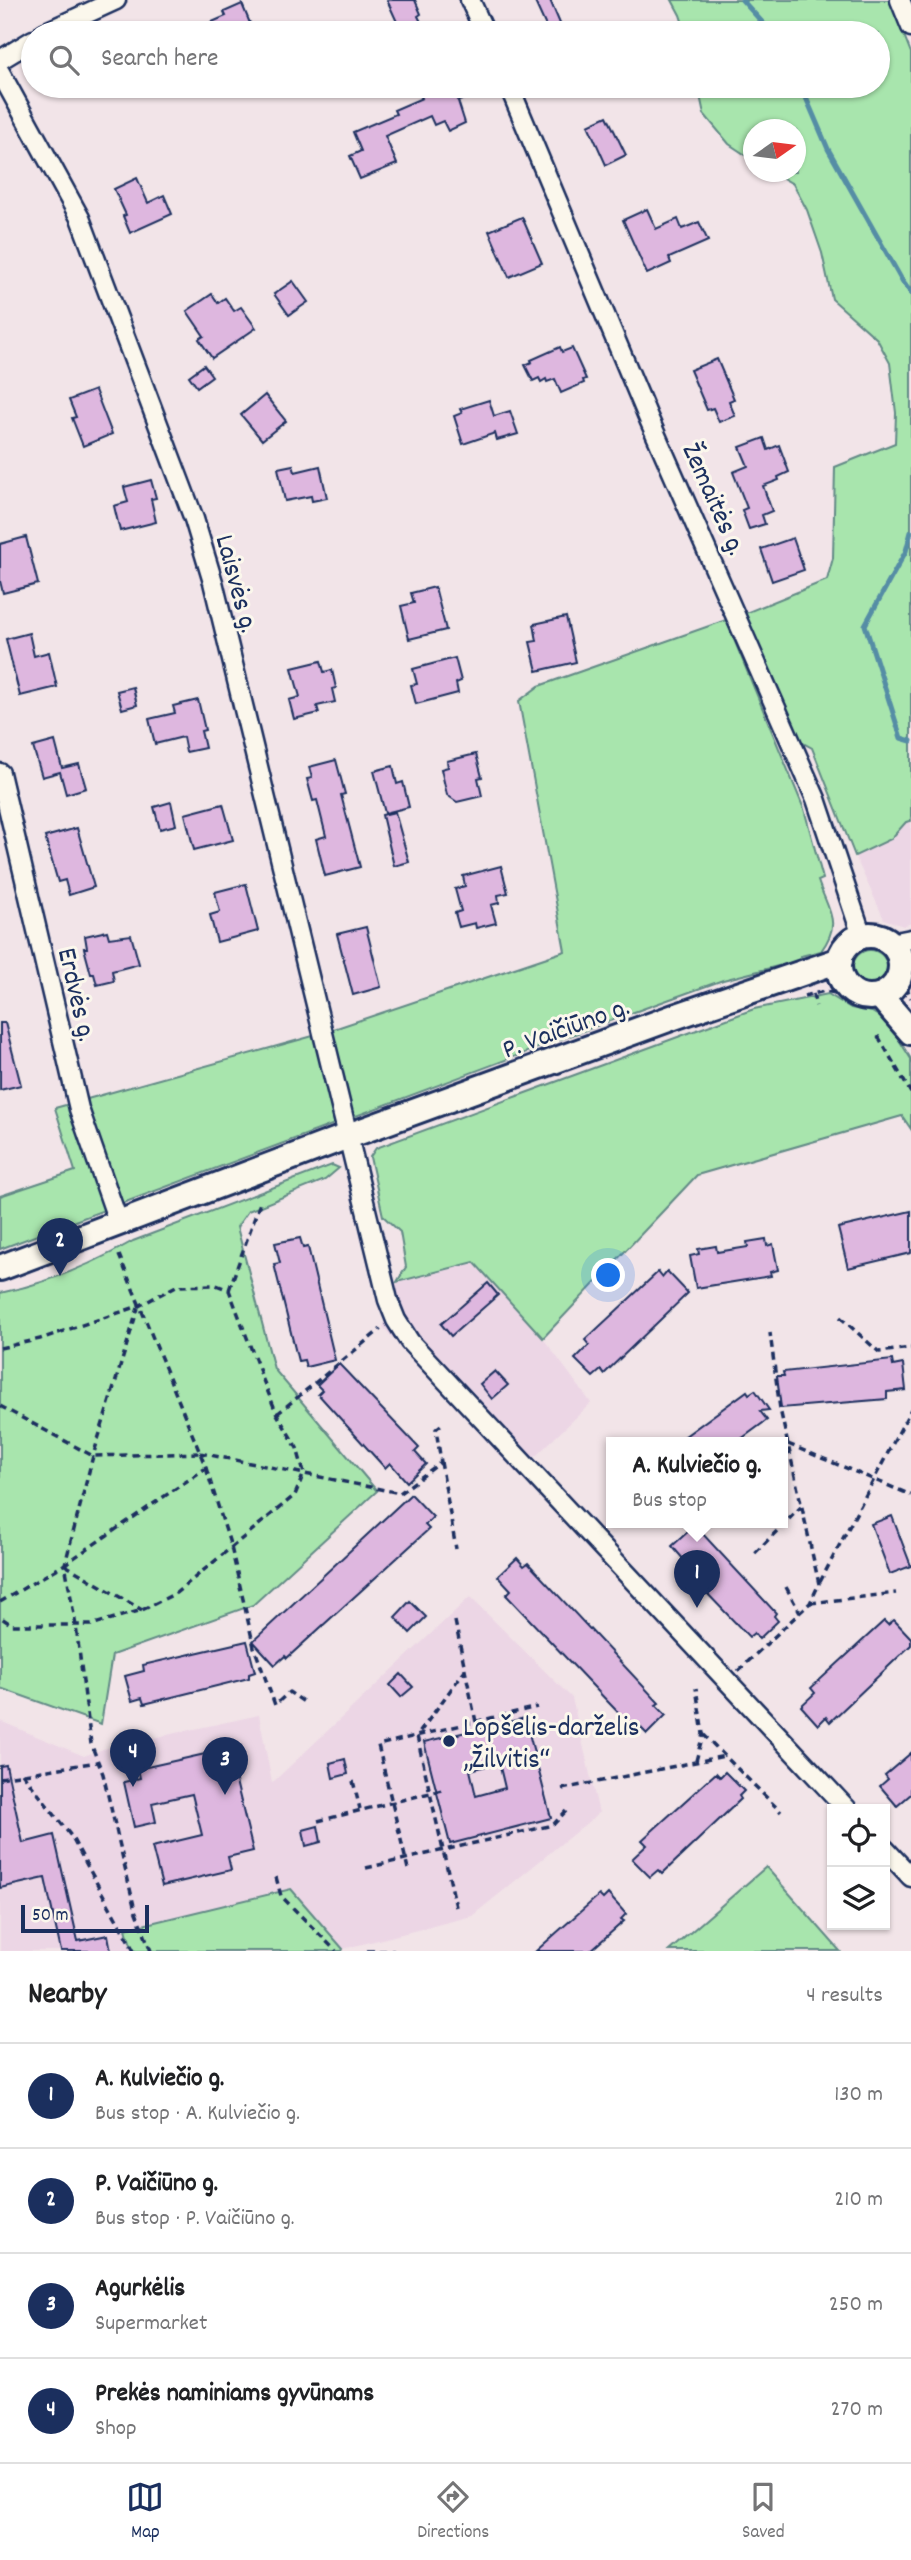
<!DOCTYPE html>
<html lang="en">
<head>
<meta charset="utf-8">
<style>
	:root { --surface:#fff; --page:#f2f2f2; --text:#202124; --muted:#757577; --line:#e0e0e0; --accent:#1b2f5e }
	body { margin:0; font-family:Dekko,sans-serif; background:var(--page); color:var(--text) }
	.controls { position:absolute; right:21px; bottom:21px; display:grid; overflow:hidden; border-radius:0px; box-shadow:0 2px 5px #0004 }
	.controls button { width:63px; height:63px; display:grid; place-items:center; padding:0; border:0; border-bottom:2px solid var(--line); background:var(--surface); color:var(--text); font:35px sans-serif }
	.compass { position:absolute; left:743px; top:119px; width:63px; height:63px; border-radius:50%; background:var(--surface); box-shadow:0 2px 5px #0004; rotate:76deg }
	.scale { position:absolute; left:21px; bottom:18px; width:128px; box-sizing:border-box; padding-left:7px; border:4px solid #1b2f5e; border-top:0; font-size:19px; line-height:24px; white-space:nowrap; color:#1b2f5e; -webkit-text-stroke:5px #fbf7ec; paint-order:stroke }
	.you { position:absolute; left:609px; top:1276px; width:24px; height:24px; margin:-18px; border:5px solid #fff; border-radius:50%; background:#1a73e8; box-shadow:0 0 0 10px #1a73e833 }
	.badge { display:grid; place-items:center; width:46px; height:46px; border-radius:50%; background:var(--accent); color:#fff; font-size:23px; font-weight:700 }
	.pin { position:absolute; translate:-50% -58px; filter:drop-shadow(0 2px 4px #0008) }
	.pin::after { content:''; position:absolute; top:37px; width:24px; height:21px; background:inherit; clip-path:polygon(0 0,100% 0,50% 100%) }
	.popup { position:absolute; left:606px; top:1437px; width:182px; height:91px; box-sizing:border-box; display:grid; place-content:center; border-radius:0px; background:var(--surface); filter:drop-shadow(0 2px 5px #0005); font-size:23px; white-space:nowrap; color:var(--muted) }
	.popup b { font-size:26px; color:var(--text) }
	.popup::after { content:''; position:absolute; left:50%; top:100%; margin-left:-14px; border:14px solid transparent; border-top-color:var(--surface) }
	.list { margin:0; padding:0; list-style:none }
	h2 { display:flex; justify-content:space-between; align-items:center; height:91px; margin:0; padding:0 28px; font-size:30px }
	h2 small { font-size:23px; font-weight:400; color:var(--muted) }
	.list li { display:grid; grid-template-columns:46px 1fr auto; gap:21px; align-items:center; box-sizing:border-box; height:105px; padding:0 28px; border-top:2px solid var(--line) }
	.list b { display:block; font-size:26px; white-space:nowrap }
	.list p { margin:0; font-size:23px; white-space:nowrap; color:var(--muted) }
	.list em { font-size:23px; font-style:normal; color:var(--muted) }
	.icon { flex:none; width:38px; height:38px; fill:none; stroke:currentColor; stroke-width:2; stroke-linecap:round; stroke-linejoin:round }
	.map { position:relative; flex:none; width:911px; height:1951px; overflow:hidden }
	.search { position:absolute; background:var(--surface); box-shadow:0 2px 5px #0004; left:21px; right:21px; top:21px; height:77px; display:flex; align-items:center; gap:18px; box-sizing:border-box; padding:0 24px; border-radius:38px; color:var(--muted); font-size:26px }
	.sheet { height:511px; background:var(--surface) }
	nav { display:flex; justify-content:space-around; align-items:center; box-sizing:border-box; height:98px; border-top:2px solid var(--line); background:var(--surface); font-size:19px; color:var(--muted) }
	nav a { display:grid; justify-items:center; gap:4px }
	nav .on { color:var(--accent) }
	.map>svg:first-child { display:block }
	.built { fill:#ecd6e5 }
	.green { fill:#a8e5ad; stroke:#628a86; stroke-width:2 }
	.lines { fill:none; stroke-linecap:round; stroke-linejoin:round }
	.stream { stroke:#558da5; stroke-width:5 }
	.building { fill:#deb7df; stroke:#1b2f5e; stroke-width:2; fill-rule:evenodd }
	.minor-casing { stroke:#1b2f5e; stroke-width:23 }
	.secondary-casing { stroke:#1b2f5e; stroke-width:30 }
	.path { stroke:#1b2f5e; stroke-width:3.5; stroke-dasharray:7 5; stroke-linecap:butt }
	.minor { stroke:#fbf7ec; stroke-width:18 }
	.secondary { stroke:#fbf7ec; stroke-width:24 }
	.poi-dot { fill:#1b2f5e; stroke:#fbf7ec; stroke-width:2.5 }
	.labels { text-anchor:middle; stroke-width:6; stroke-linejoin:round; paint-order:stroke }
	.street-label { font-size:28px; fill:#1b2f5e; stroke:#fbf7ec }
	.poi-label { font-size:28px; fill:#1b2f5e; stroke:#fbf7ec; text-anchor:start }
</style>
</head>
<body>
<div class="map">
<svg width="911" height="1951" viewBox="0 0 911 1951">
	<rect width="100%" height="100%" fill="#f2e4e8"/>
	<filter id="ink" filterUnits="userSpaceOnUse"><feTurbulence type="fractalNoise" baseFrequency=".0143" numOctaves="2"/><feDisplacementMap in="SourceGraphic" scale="14" xChannelSelector="R" yChannelSelector="G"/><feConvolveMatrix kernelMatrix="1 2 1 2 8 2 1 2 1" color-interpolation-filters="sRGB"/></filter>
	<g filter="url(#ink)">
		<g class="built">
			<polygon points="906,821 911,821 911,923 903,926 884,919 855,856 891,839"/>
			<polygon points="474,1262 543,1338 591,1403 517,1474 383,1327 397,1282"/>
			<polygon points="470,1597 572,1698 599,1813 472,1916 343,1949 290,1889 127,1930 133,1951 0,1951 0,1721 84,1756 103,1749 259,1715 272,1783"/>
		</g>
		<g class="green">
			<polygon points="672,0 890,0 911,53 911,821 906,822 891,839 855,856 812,748 794,738 743,614 827,580 833,558 835,467 895,443 896,413 890,363 877,339 832,299 822,253 807,210 793,184 772,172 796,172 796,130 754,130 753,160 729,144 704,114 698,86 878,86 878,33 686,33 680,15"/>
			<path d="M 726,620 L 804,809 L 823,879 L 818,881 C 829,913 842,922 821,951 L 801,956 L 802,960 L 723,980 L 623,1016 L 0,1249 L 0,1196 L 75,1171 L 55,1108 L 313,1036 L 565,951 L 519,701 L 539,686 Z"/>
			<circle cx="870" cy="967" r="17"/>
			<polygon points="828,994 851,1008 872,1012 880,1017 889,1024 911,1059 911,1129 902,1116 697,1175 543,1338 474,1262 397,1282 406,1267 400,1232 383,1216 370,1157 376,1148 754,1009"/>
			<path d="M 332,1165 L 339,1168 L 325,1180 L 248,1211 L 237,1227 L 274,1369 L 377,1491 L 253,1605 L 112,1655 L 101,1724 L 0,1688 L 0,1293 C 45,1284 93,1264 133,1241 Z"/>
			<polygon points="766,1867 840,1951 669,1951"/>
			<polygon points="291,1889 343,1949 342,1951 133,1951 126,1929"/>
		</g>
		<g class="lines">
			<g class="stream">
				<polyline points="742,0 772,33"/>
				<polyline points="801,86 828,149 903,282 911,293"/>
				<polyline points="911,532 906,551 865,625 901,738 911,741"/>
			</g>
		</g>
		<g class="building">
			<polygon points="387,0 415,0 421,14 418,16 422,24 402,33"/>
			<polygon points="534,0 550,0 564,33 549,33"/>
			<polygon points="242,4 254,33 187,33 226,16 224,12"/>
			<polygon points="416,86 455,86 462,100 458,101 465,123 448,131 443,121 434,125 430,116 385,136 397,164 360,179 350,156 361,151 353,132 396,114 394,110 422,98"/>
			<polygon points="607,116 626,155 606,165 588,125"/>
			<polygon points="137,178 148,203 164,195 172,214 130,233 123,216 126,215 114,189"/>
			<polygon points="647,209 656,229 678,219 682,229 699,222 708,241 669,258 671,263 647,274 623,220"/>
			<polygon points="522,217 542,263 509,277 489,231"/>
			<polygon points="293,281 308,302 289,315 274,294"/>
			<polygon points="212,294 218,303 225,298 234,311 241,307 256,328 212,358 199,339 204,336 187,311"/>
			<polygon points="560,347 562,352 572,348 586,379 583,380 584,383 561,393 555,379 547,382 546,379 541,382 539,378 533,381 525,365 532,362 531,360"/>
			<polygon points="717,359 734,399 729,401 735,416 719,422 713,408 707,410 690,370"/>
			<polygon points="204,365 212,376 197,387 189,376"/>
			<polygon points="95,390 112,434 83,446 72,418 76,417 69,400"/>
			<polygon points="265,395 286,421 262,440 241,415"/>
			<polygon points="489,400 494,416 510,411 518,434 497,440 495,433 463,444 454,416 462,413 460,409"/>
			<polygon points="764,438 768,450 779,445 789,472 778,477 779,480 763,486 772,511 762,515 765,524 749,529 742,510 747,508 733,472 748,466 740,447"/>
			<polygon points="293,465 295,472 320,466 327,498 312,501 311,496 285,501 278,468"/>
			<polygon points="151,480 156,498 151,499 156,522 120,531 114,506 128,502 124,487"/>
			<polygon points="26,537 38,584 3,593 0,581 0,544"/>
			<polygon points="793,538 804,570 772,581 761,549"/>
			<polygon points="435,587 446,630 409,639 401,606 414,603 411,593"/>
			<polygon points="566,617 576,662 537,671 530,642 537,641 534,624"/>
			<polygon points="29,633 34,656 49,652 57,687 20,696 6,639"/>
			<polygon points="455,658 461,681 456,683 458,693 416,704 411,685 417,684 413,669"/>
			<polygon points="321,661 324,672 332,670 336,688 332,689 335,702 317,706 319,713 294,719 289,700 300,697 292,668"/>
			<polygon points="133,687 137,705 122,709 117,691"/>
			<polygon points="198,700 205,730 201,731 205,748 186,752 183,737 155,744 149,719 175,713 173,706"/>
			<polygon points="55,741 62,768 79,764 86,788 66,794 60,772 42,777 33,747"/>
			<polygon points="476,754 482,777 478,778 482,796 457,802 447,795 441,769 448,767 447,761"/>
			<polygon points="336,760 345,794 341,795 360,867 325,876 316,839 326,836 317,800 313,801 307,779 312,778 309,767"/>
			<polygon points="393,766 397,784 403,782 409,807 385,813 374,771"/>
			<polygon points="171,802 176,825 160,829 154,807"/>
			<polygon points="223,804 233,840 194,850 185,814"/>
			<polygon points="395,812 409,862 394,866 382,815"/>
			<polygon points="77,828 94,887 69,895 65,880 58,882 45,837"/>
			<polygon points="501,866 508,893 498,895 499,903 491,905 496,923 476,928 475,923 459,927 455,913 461,911 455,889 465,886 463,876"/>
			<polygon points="246,884 258,931 217,942 210,915 220,912 215,892"/>
			<polygon points="366,927 381,987 353,995 337,934"/>
			<polygon points="107,931 109,938 131,935 139,964 112,971 114,981 97,985 94,974 91,974 84,948 87,948 85,936"/>
			<polygon points="0,1023 5,1023 21,1085 0,1090"/>
			<polygon points="911,1211 911,1253 848,1268 838,1228"/>
			<polygon points="300,1238 303,1248 308,1247 335,1360 306,1367 304,1360 298,1361 274,1264 280,1263 275,1243"/>
			<polygon points="766,1239 767,1246 773,1244 778,1270 770,1272 771,1276 696,1288 690,1256 699,1254 698,1249 716,1246 717,1252 748,1247 747,1242"/>
			<polygon points="667,1271 688,1293 604,1374 601,1370 593,1377 575,1359 589,1345 585,1340 658,1272 662,1277"/>
			<polygon points="488,1283 498,1295 451,1336 441,1324"/>
			<polygon points="892,1360 893,1366 903,1364 906,1390 887,1392 887,1399 781,1408 777,1376 784,1376 783,1372"/>
			<polygon points="339,1364 419,1448 415,1452 426,1464 407,1482 390,1463 385,1468 318,1394 322,1390 317,1385"/>
			<polygon points="495,1371 508,1385 492,1399 480,1384"/>
			<polygon points="755,1390 769,1410 760,1411 767,1420 737,1442 677,1442 747,1391 749,1394"/>
			<polygon points="411,1494 433,1517 425,1525 429,1529 287,1658 285,1656 275,1665 253,1641"/>
			<polygon points="892,1516 911,1566 890,1574 871,1524"/>
			<polygon points="691,1529 698,1536 702,1533 776,1613 774,1616 778,1621 759,1639 754,1633 749,1637 680,1565 685,1561 672,1546"/>
			<polygon points="517,1558 524,1566 528,1563 659,1703 656,1705 666,1715 647,1734 636,1723 632,1727 506,1595 511,1590 498,1576"/>
			<polygon points="410,1601 426,1617 410,1633 395,1617"/>
			<polygon points="894,1620 911,1638 911,1645 830,1722 826,1717 818,1725 801,1706 815,1693 811,1688 884,1621 888,1625"/>
			<polygon points="247,1641 255,1672 249,1674 249,1678 144,1704 142,1698 132,1701 125,1676 144,1671 143,1665"/>
			<polygon points="401,1674 413,1687 401,1697 390,1685"/>
			<path d="M 525,1718 L 551,1818 L 450,1844 L 424,1742 ZM 499,1763 L 505,1788 L 476,1796 L 470,1770 Z"/>
			<polygon points="241,1746 244,1762 232,1765 253,1851 228,1857 231,1870 162,1886 152,1847 202,1835 192,1794 152,1803 156,1822 134,1827 124,1782 140,1778 138,1769"/>
			<polygon points="911,1753 911,1794 897,1806 880,1786 888,1779 885,1775"/>
			<polygon points="345,1759 348,1774 333,1778 330,1763"/>
			<polygon points="6,1765 23,1843 54,1835 78,1941 108,1935 111,1951 61,1951 45,1878 0,1888 0,1766"/>
			<polygon points="725,1772 744,1791 739,1796 741,1799 662,1874 658,1870 650,1877 632,1859 647,1845 642,1840 716,1773 720,1777"/>
			<polygon points="318,1826 321,1842 306,1846 303,1830"/>
			<polygon points="608,1894 626,1914 621,1919 624,1921 590,1951 536,1951 599,1895 603,1899"/>
		</g>
		<g class="lines">
			<defs>
				<g id="minor">
					<polyline points="470,0 485,33"/>
					<polyline points="900,0 911,27"/>
					<polyline points="44,33 116,0"/>
					<polyline points="0,60 33,40"/>
					<polyline points="0,72 80,218 194,519 213,582 388,1300 396,1320 410,1342 847,1809"/>
					<polyline points="509,86 648,417 816,799 862,936"/>
					<polyline points="0,773 79,1109 119,1224"/>
					<polyline points="891,943 911,939"/>
					<polyline points="901,968 911,961"/>
					<polyline points="885,1849 911,1877"/>
				</g>
				<g id="secondary">
					<circle cx="870" cy="966" r="31"/>
					<polyline points="880,996 911,1032"/>
					<polyline points="0,1268 348,1136 674,1017 840,960"/>
				</g>
			</defs>
			<use href="#minor" class="minor-casing"/>
			<use href="#secondary" class="secondary-casing"/>
			<g class="path">
				<path d="M 833,984 C 841,996 849,1001 862,1006"/>
				<polyline points="906,986 911,998"/>
				<polyline points="813,994 816,1006"/>
				<polyline points="804,996 825,991 840,994"/>
				<polyline points="878,1036 911,1093"/>
				<polyline points="229,1290 261,1200"/>
				<polyline points="840,1317 879,1352 911,1348"/>
				<polyline points="0,1348 40,1339 139,1306 176,1286 216,1285 229,1290 263,1380 277,1414 297,1448 304,1473 295,1495 176,1593 142,1610 91,1625 12,1625 0,1617"/>
				<polyline points="0,1406 93,1456 200,1453 119,1255"/>
				<polyline points="277,1414 381,1329"/>
				<polyline points="788,1444 911,1495"/>
				<polyline points="200,1453 400,1493 441,1462 436,1429 442,1424"/>
				<polyline points="441,1462 456,1549"/>
				<polyline points="206,1468 231,1547 254,1647 275,1705 289,1692 304,1702"/>
				<polyline points="755,1553 801,1507"/>
				<polyline points="65,1565 142,1610"/>
				<polyline points="820,1582 911,1409"/>
				<polyline points="786,1587 800,1613"/>
				<polyline points="0,1602 65,1564 93,1456 138,1308"/>
				<polyline points="810,1603 896,1593"/>
				<polyline points="455,1621 476,1722"/>
				<polyline points="738,1671 810,1603 819,1584 780,1409 770,1333"/>
				<polyline points="703,1734 781,1812"/>
				<polyline points="696,1761 703,1734 696,1688"/>
				<polyline points="22,1773 71,1836 134,1951"/>
				<polyline points="0,1778 97,1762"/>
				<polyline points="353,1781 360,1809"/>
				<polyline points="562,1789 725,1756"/>
				<polyline points="318,1821 446,1789"/>
				<polyline points="366,1868 553,1825 566,1811"/>
				<polyline points="408,1869 378,1745 537,1707"/>
				<polyline points="276,1877 281,1896 336,1951"/>
				<polyline points="456,1907 417,1736 465,1670"/>
				<polyline points="151,1951 135,1910 103,1774 91,1744 76,1626 65,1564 206,1468 200,1453"/>
				<polyline points="367,1951 394,1951"/>
			</g>
			<use href="#minor" class="minor"/>
			<use href="#secondary" class="secondary"/>
		</g>
	</g>
	<circle class="poi-dot" cx="449" cy="1741" r="7"/>
	<g class="labels">
		<g class="street-label">
			<text transform="translate(716 498) rotate(66)" y="10">Žemaitės g.</text>
			<text transform="translate(239 583) rotate(75)" y="10">Laisvės g.</text>
			<text transform="translate(79 994) rotate(77)" y="10">Erdvės g.</text>
			<text transform="translate(565 1026) rotate(-20)" y="10">P. Vaičiūno g.</text>
		</g>
		<g class="poi-label">
			<text x="463" y="1735">Lopšelis-darželis<tspan x="463" dy="32">„Žilvitis“</tspan></text>
		</g>
	</g>
</svg>
<div class="controls">
<button><svg class="icon" aria-label="locate" viewBox="0 0 24 24"><circle cx="12" cy="12" r="6"/><path d="M12 2v4M12 18v4M2 12h4M18 12h4"/></svg></button>
<button><svg class="icon" aria-label="layers" viewBox="0 0 24 24"><path d="M12 4l9 5-9 5-9-5zM3 14l9 5 9-5"/></svg></button>
</div>
<svg class="compass" viewBox="-18 -18 36 36"><path d="M0-13l5 13h-10z" fill="#e53935"/><path d="M0 13l5-13h-10z" fill="#757577"/></svg>
<div class="scale">50 m</div>
<div class="you"></div>
<div class="pin badge" style="left:697px;top:1608px">1</div>
<div class="popup"><b>A. Kulviečio g.</b>Bus stop</div>
<div class="pin badge" style="left:60px;top:1276px">2</div>
<div class="pin badge" style="left:225px;top:1795px">3</div>
<div class="pin badge" style="left:133px;top:1787px">4</div>
<div class="search"><svg class="icon" aria-label="search" viewBox="0 0 24 24"><circle cx="10" cy="10" r="6"/><path d="M15 15l6 6"/></svg>Search here</div>
</div>
<section class="sheet">
<h2>Nearby<small>4 results</small></h2>
<ul class="list">
<li><span class="badge">1</span><div><b>A. Kulviečio g.</b><p>Bus stop · A. Kulviečio g.</p></div><em>130 m</em></li>
<li><span class="badge">2</span><div><b>P. Vaičiūno g.</b><p>Bus stop · P. Vaičiūno g.</p></div><em>210 m</em></li>
<li><span class="badge">3</span><div><b>Agurkėlis</b><p>Supermarket</p></div><em>250 m</em></li>
<li><span class="badge">4</span><div><b>Prekės naminiams gyvūnams</b><p>Shop</p></div><em>270 m</em></li>
</ul>
</section>
<nav>
<a class="on"><svg class="icon" aria-label="map" viewBox="0 0 24 24"><path d="M3 6l6-2 6 2 6-2v14l-6 2-6-2-6 2zM9 4v14M15 6v14"/></svg>Map</a>
<a><svg class="icon" aria-label="directions" viewBox="0 0 24 24"><path d="M12 3l9 9-9 9-9-9zM9 14v-3h6M13 9l2 2-2 2"/></svg>Directions</a>
<a><svg class="icon" aria-label="saved" viewBox="0 0 24 24"><path d="M7 4h10v16l-5-4-5 4z"/></svg>Saved</a>
</nav>
</body>
</html>
